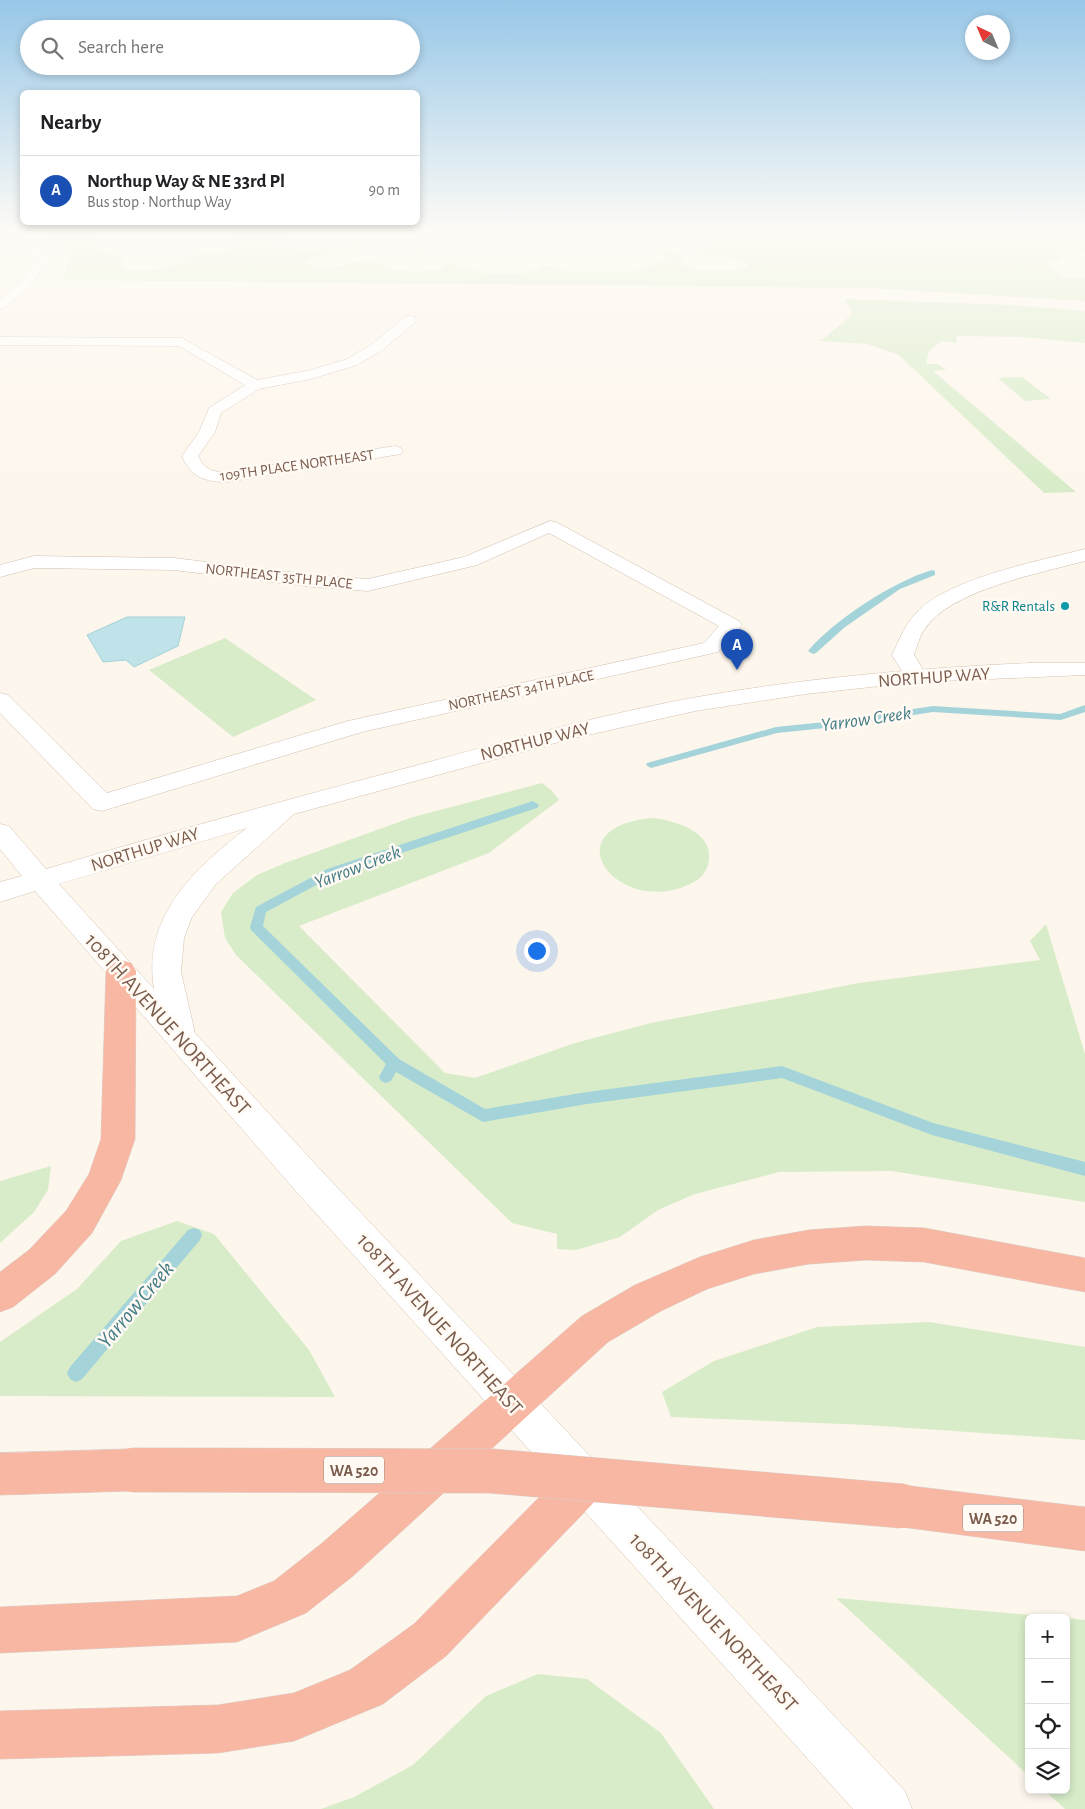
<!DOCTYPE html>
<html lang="en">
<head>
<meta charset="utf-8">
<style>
	:root { --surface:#fff; --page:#f6f6f6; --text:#202124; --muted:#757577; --line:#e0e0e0; --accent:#0f766e }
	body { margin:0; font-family:"Alegreya Sans",sans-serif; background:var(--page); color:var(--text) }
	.controls { position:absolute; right:15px; bottom:15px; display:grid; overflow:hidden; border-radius:8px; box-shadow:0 2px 8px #0003 }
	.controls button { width:45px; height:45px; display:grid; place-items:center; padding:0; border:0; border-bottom:1px solid var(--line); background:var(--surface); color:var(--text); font:25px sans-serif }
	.compass { position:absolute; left:965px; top:15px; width:45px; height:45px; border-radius:50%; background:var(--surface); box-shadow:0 2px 8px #0003; rotate:316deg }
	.you { position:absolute; left:536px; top:950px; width:18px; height:18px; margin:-12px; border:4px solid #fff; border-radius:50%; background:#1a73e8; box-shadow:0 0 0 8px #1a73e833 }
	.badge { display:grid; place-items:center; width:32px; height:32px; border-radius:50%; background:var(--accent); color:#fff; font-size:16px; font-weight:700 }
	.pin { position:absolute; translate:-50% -41px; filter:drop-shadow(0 1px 2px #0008) }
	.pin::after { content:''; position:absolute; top:26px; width:18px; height:15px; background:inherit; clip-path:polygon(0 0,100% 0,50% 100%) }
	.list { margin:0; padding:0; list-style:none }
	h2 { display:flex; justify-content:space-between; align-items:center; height:65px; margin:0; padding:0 20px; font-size:21px }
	h2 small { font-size:16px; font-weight:400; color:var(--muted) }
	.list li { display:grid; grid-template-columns:32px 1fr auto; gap:15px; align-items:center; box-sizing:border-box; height:70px; padding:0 20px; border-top:1px solid var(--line) }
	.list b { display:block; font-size:19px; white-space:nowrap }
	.list p { margin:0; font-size:16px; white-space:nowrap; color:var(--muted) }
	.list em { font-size:16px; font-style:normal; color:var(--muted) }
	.icon { flex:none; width:28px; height:28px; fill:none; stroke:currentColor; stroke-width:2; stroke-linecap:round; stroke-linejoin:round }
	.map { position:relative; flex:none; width:1085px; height:1809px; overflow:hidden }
	.search { position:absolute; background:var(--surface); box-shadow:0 2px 8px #0003; left:20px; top:20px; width:400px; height:55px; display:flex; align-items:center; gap:12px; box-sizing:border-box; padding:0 18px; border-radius:28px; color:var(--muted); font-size:19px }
	.panel { position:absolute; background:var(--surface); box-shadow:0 2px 8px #0003; left:20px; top:90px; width:400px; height:135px; border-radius:8px }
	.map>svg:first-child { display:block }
	.green { fill:#d8ecc9 }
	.water { fill:#bfe3e8; stroke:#a5d3da }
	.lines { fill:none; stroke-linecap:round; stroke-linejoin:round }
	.stream { fill:#a5d3da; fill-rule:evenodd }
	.minor-casing { stroke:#d1beb0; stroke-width:1 }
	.secondary-casing { stroke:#d6c0b0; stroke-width:1 }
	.motorway-casing { stroke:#dad1cd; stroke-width:1 }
	.minor { fill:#fff; fill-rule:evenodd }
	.secondary { fill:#fff; fill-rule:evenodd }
	.motorway { fill:#f7b7a3; fill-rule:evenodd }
	.motorway-bridge-casing { stroke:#dad1cd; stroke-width:45; stroke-linecap:butt }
	.motorway-bridge { stroke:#f7b7a3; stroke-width:44 }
	.culture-dot { fill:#0f9aa8; stroke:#fffaf3; stroke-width:2 }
	.labels { text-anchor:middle; stroke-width:5; stroke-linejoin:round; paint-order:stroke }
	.far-street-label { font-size:15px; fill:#7a5c4d; stroke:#fffaf3 }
	.far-culture-label { font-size:15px; fill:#0d838f; stroke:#fffaf3; text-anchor:end }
	.shield { fill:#fffaf3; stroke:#a28b7f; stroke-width:1 }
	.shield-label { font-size:16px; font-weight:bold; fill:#7a5c4d }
	.street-label { font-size:18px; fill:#7a5c4d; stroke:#fffaf3 }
	.water-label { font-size:19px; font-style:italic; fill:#437c86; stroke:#fffaf3 }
	.near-street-label { font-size:21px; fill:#7a5c4d; stroke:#fffaf3 }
	.near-water-label { font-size:22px; font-style:italic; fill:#437c86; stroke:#fffaf3 }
</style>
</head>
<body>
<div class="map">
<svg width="1085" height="1809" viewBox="0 0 1085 1809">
	<rect width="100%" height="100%" fill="#fdf6ec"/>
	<g class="green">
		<path d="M 31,230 L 76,230 L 86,236 L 98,238 L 94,243 L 94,248 L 124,258 L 120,265 C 134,276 172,268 187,260 L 184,256 L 228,251 L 236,245 L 237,242 L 231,239 L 262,235 L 278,230 L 318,230 L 340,234 C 318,237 289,230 271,245 C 292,252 316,250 338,247 C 352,245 368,238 381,243 L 308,259 L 305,262 C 325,278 350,258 372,261 C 380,262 387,268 394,269 C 409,273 425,272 440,269 L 445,263 C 455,263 462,267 472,270 C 488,275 529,278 542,266 L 557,267 L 571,272 L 626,272 L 663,262 L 667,256 L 656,252 L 666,249 L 678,253 L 683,265 C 704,274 726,271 748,267 C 741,255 720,258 707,255 C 702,253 697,250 693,247 L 715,244 L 718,238 L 699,230 L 653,233 L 652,231 C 700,229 750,229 798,230 C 824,230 844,239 871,230 L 1085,230 L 1085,252 L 1056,251 L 1063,261 L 1049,261 L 1062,278 L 1085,278 L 1085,301 L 870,288 L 65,280 L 64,274 L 72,252 L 59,242 Z"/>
		<polygon points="845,299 1011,305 1085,311 1085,343 1022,337 956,336 957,343 941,341 929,351 926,364 938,364 946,370 933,371 1076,492 1044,493 899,355 868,344 818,341 826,337 852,314"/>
		<polygon points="1022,377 1051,399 1025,401 998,378"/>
		<polygon points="225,638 316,700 233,737 149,670"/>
		<polygon points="542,783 551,790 559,800 489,853 299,926 445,1073 475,1078 575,1043 651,1023 859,983 1040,960 1030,941 1046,924 1085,1054 1085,1202 892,1171 779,1172 695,1194 658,1210 620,1237 576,1250 557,1249 557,1234 512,1223 236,955 225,938 221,912 233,893 257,875 285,863 413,817"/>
		<path d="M 653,818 C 677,821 717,833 708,865 C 706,872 700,879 694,882 C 620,922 547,827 653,818 Z"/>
		<polygon points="51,1166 48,1190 34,1212 0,1243 0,1181"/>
		<polygon points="177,1221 214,1234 309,1350 335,1397 0,1396 0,1342 77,1289 121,1241"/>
		<polygon points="929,1322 1085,1347 1085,1440 867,1425 671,1417 662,1392 714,1361 817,1327"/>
		<polygon points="836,1598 1065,1618 1029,1618 1029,1776"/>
		<polygon points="1066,1618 1085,1620 1085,1809 1065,1809 1044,1790 1066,1790"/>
		<polygon points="538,1674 587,1679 661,1733 714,1809 321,1809 354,1797 413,1765 486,1696"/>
	</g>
	<polygon class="water" points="127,617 185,617 178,646 134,667 126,660 103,662 87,635"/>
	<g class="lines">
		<g class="stream">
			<path d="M 932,570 L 935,571 L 935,575 L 900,589 L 845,627 L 816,653 L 813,654 L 808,651 C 834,620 894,581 932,570 Z"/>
			<polygon points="1085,705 1085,712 1061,720 933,712 835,727 777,733 651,768 646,765 647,763 776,727 835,721 933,706 1060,714"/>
			<polygon points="533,801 539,805 537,808 335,875 266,912 263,926 399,1059 485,1109 587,1092 782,1066 933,1123 1085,1162 1085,1176 932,1135 782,1078 587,1104 483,1122 396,1072 391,1081 386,1083 381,1081 379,1077 386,1064 251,930 250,927 256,907 327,869"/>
			<polygon points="194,1228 200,1230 202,1235 200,1240 82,1379 76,1382 70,1379 67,1373 70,1367 188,1230"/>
		</g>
		<defs>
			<g id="minor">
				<polygon points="385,230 395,230 398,236 424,244 523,247 572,244 593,237 605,230 613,230 614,232 601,241 573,250 523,253 423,250 390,240"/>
				<path d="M 410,316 L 415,317 L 416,320 L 415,323 L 381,351 L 357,365 L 311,379 L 259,389 L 221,413 L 215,432 L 198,456 C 205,470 212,472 227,472 L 395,446 L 401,448 L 403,451 L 401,454 L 227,482 C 205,482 191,477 182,456 L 199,432 L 209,408 L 245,385 L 179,346 L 0,345 L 0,337 L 182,338 L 257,380 L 311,370 L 347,359 L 371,345 L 405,317 Z"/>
				<polygon points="550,521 556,522 739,621 742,625 718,652 362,732 102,811 93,809 0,713 0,693 8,695 107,793 348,721 704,643 719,626 549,533 477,565 368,591 313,587 174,570 34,568 0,577 0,565 34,556 174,558 313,575 368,579 464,557"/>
				<path d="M 1085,549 L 1085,561 C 1041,573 949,590 924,630 C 919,637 917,647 914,655 L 927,676 L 924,681 L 916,683 L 908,681 L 892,655 C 900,638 906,622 920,609 C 955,577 1039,561 1085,549 Z"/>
			</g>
			<g id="secondary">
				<path d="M 0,230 C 22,230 39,241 49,260 L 30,286 L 4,308 L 0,309 L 0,299 L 22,280 L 37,260 C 30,244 16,239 0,234 Z"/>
				<path d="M 1030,663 L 1085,663 L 1085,675 L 918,682 L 806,694 L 695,711 L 570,739 L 294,814 L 216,884 L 192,917 L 184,938 L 181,972 L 195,1033 L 318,1167 L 905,1791 L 912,1809 L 853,1809 L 294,1189 L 35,891 L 0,902 L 0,882 L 22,876 L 0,849 L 0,824 L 9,826 L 46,869 C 171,832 296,797 422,764 C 513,739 604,714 697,697 C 807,678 918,668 1030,663 ZM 247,828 C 195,868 142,916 154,989 L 59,884 Z"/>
			</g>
			<g id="motorway">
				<polygon points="121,960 131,963 136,971 135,1139 121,1180 92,1233 55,1274 13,1307 0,1312 0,1272 29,1250 66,1211 89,1174 101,1139 106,971 111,963"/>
				<polygon points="866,1226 924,1228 1085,1258 1085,1292 924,1262 866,1260 809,1264 754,1274 707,1289 661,1311 608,1342 353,1576 306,1613 237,1642 0,1653 0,1607 237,1596 274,1581 321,1544 582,1316 635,1285 700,1257 754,1240 809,1230"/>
				<polygon points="132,1449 147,1455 153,1470 147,1485 132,1491 0,1495 0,1453"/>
				<polygon points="585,1460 600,1466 606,1481 600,1496 446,1656 383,1704 294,1741 218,1753 0,1759 0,1711 218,1705 294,1693 350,1670 414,1624 570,1466"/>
				<polygon points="902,1485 1085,1507 1085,1551 902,1527 887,1521 881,1506 887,1491"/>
			</g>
		</defs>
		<use href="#minor" class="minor-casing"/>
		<use href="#secondary" class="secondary-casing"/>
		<use href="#motorway" class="motorway-casing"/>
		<use href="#minor" class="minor"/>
		<use href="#secondary" class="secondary"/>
		<use href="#motorway" class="motorway"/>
		<defs>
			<polyline id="motorway-bridge" points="132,1470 491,1471 902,1506"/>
		</defs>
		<use href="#motorway-bridge" class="motorway-bridge-casing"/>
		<use href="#motorway-bridge" class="motorway-bridge"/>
	</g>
	<linearGradient id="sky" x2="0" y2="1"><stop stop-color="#97c7e8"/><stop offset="0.48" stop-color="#fefbf6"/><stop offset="1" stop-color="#fefbf6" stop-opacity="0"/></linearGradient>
	<rect width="1085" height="483" fill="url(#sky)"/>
	<circle class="culture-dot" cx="1065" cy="606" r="5"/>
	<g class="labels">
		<g class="far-street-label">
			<text transform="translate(297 465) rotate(-8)" y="5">109TH PLACE NORTHEAST</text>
			<text transform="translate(279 576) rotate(6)" y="5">NORTHEAST 35TH PLACE</text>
			<text transform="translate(521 690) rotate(-12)" y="5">NORTHEAST 34TH PLACE</text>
		</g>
		<g class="far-culture-label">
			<text x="1055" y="611">R&amp;R Rentals</text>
		</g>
		<g class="shield">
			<rect x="324" y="1456.5" width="60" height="27" rx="4"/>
			<rect x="963" y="1504.5" width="60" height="27" rx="4"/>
		</g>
		<g class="shield-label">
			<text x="354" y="1476">WA 520</text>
			<text x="993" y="1524">WA 520</text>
		</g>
		<g class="street-label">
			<text transform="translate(934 677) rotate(-4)" y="6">NORTHUP WAY</text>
			<text transform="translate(535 741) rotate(-14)" y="6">NORTHUP WAY</text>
			<text transform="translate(145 849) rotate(-17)" y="6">NORTHUP WAY</text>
		</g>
		<g class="water-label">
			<text transform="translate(866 718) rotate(-8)" y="7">Yarrow Creek</text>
			<text transform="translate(357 866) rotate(-21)" y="7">Yarrow Creek</text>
		</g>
		<g class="near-street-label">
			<text transform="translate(168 1024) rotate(48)" y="7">108TH AVENUE NORTHEAST</text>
			<text transform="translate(440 1324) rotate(48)" y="7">108TH AVENUE NORTHEAST</text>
			<text transform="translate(714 1622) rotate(47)" y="7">108TH AVENUE NORTHEAST</text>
		</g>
		<g class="near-water-label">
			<text transform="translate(135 1304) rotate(-50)" y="8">Yarrow Creek</text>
		</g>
	</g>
</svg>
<div class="controls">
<button>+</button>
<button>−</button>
<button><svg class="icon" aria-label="locate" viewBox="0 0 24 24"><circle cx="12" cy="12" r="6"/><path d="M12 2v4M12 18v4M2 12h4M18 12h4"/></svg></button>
<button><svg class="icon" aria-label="layers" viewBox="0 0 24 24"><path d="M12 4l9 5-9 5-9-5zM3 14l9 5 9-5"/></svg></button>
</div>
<svg class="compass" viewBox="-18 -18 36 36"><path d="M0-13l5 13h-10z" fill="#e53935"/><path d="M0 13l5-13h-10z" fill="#757577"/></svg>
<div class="you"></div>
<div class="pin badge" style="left:737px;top:670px;background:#1a4fb4">A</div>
<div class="search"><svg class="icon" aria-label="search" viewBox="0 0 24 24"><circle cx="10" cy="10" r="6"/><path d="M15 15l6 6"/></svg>Search here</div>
<section class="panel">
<h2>Nearby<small></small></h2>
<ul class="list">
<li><span class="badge" style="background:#1a4fb4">A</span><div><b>Northup Way &amp; NE 33rd Pl</b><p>Bus stop · Northup Way</p></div><em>90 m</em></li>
</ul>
</section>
</div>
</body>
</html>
